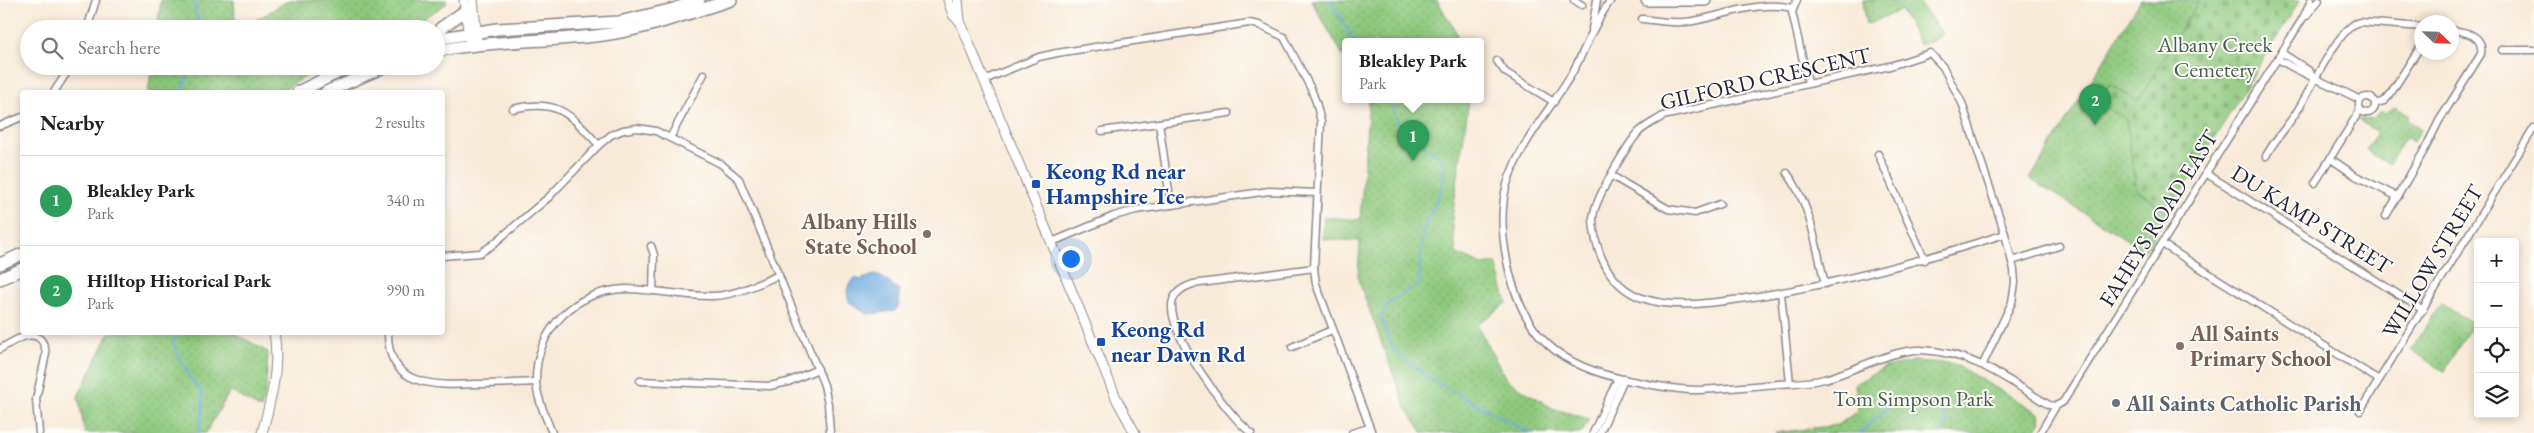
<!DOCTYPE html>
<html lang="en">
<head>
<meta charset="utf-8">
<style>
	:root { --surface:#fff; --page:#f6f6f6; --text:#222; --muted:#767676; --line:#e0e0e0; --accent:#db2777 }
	body { margin:0; font-family:"EB Garamond",serif; background:var(--page); color:var(--text) }
	.controls { position:absolute; right:15px; bottom:15px; display:grid; overflow:hidden; border-radius:5px; box-shadow:0 2px 8px #0003 }
	.controls button { width:45px; height:45px; display:grid; place-items:center; padding:0; border:0; border-bottom:1px solid var(--line); background:var(--surface); color:var(--text); font:25px sans-serif }
	.compass { position:absolute; left:2414px; top:15px; width:45px; height:45px; border-radius:50%; background:var(--surface); box-shadow:0 2px 8px #0003; rotate:113deg }
	.you { position:absolute; left:1070px; top:258px; width:18px; height:18px; margin:-12px; border:4px solid #fff; border-radius:50%; background:#1a73e8; box-shadow:0 0 0 8px #1a73e833 }
	.badge { display:grid; place-items:center; width:32px; height:32px; border-radius:50%; background:var(--accent); color:#fff; font-size:16px; font-weight:700 }
	.pin { position:absolute; translate:-50% -41px; filter:drop-shadow(0 1px 2px #0008) }
	.pin::after { content:''; position:absolute; top:26px; width:18px; height:15px; background:inherit; clip-path:polygon(0 0,100% 0,50% 100%) }
	.popup { position:absolute; left:1342px; top:38px; width:142px; height:65px; box-sizing:border-box; display:grid; place-content:center; border-radius:5px; background:var(--surface); filter:drop-shadow(0 1px 4px #0005); font-size:16px; white-space:nowrap; color:var(--muted) }
	.popup b { font-size:19px; color:var(--text) }
	.popup::after { content:''; position:absolute; left:50%; top:100%; margin-left:-10px; border:10px solid transparent; border-top-color:var(--surface) }
	.list { margin:0; padding:0; list-style:none }
	h2 { display:flex; justify-content:space-between; align-items:center; height:65px; margin:0; padding:0 20px; font-size:21px }
	h2 small { font-size:16px; font-weight:400; color:var(--muted) }
	.list li { display:grid; grid-template-columns:32px 1fr auto; gap:15px; align-items:center; box-sizing:border-box; height:90px; padding:0 20px; border-top:1px solid var(--line) }
	.list b { display:block; font-size:19px; white-space:nowrap }
	.list p { margin:0; font-size:16px; white-space:nowrap; color:var(--muted) }
	.list em { font-size:16px; font-style:normal; color:var(--muted) }
	.icon { flex:none; width:28px; height:28px; fill:none; stroke:currentColor; stroke-width:2; stroke-linecap:round; stroke-linejoin:round }
	.map { position:relative; flex:none; width:2534px; height:433px; overflow:hidden }
	.search { position:absolute; background:var(--surface); box-shadow:0 2px 8px #0003; left:20px; top:20px; width:425px; height:55px; display:flex; align-items:center; gap:12px; box-sizing:border-box; padding:0 18px; border-radius:28px; color:var(--muted); font-size:19px }
	.panel { position:absolute; background:var(--surface); box-shadow:0 2px 8px #0003; left:20px; top:90px; width:425px; height:245px; border-radius:5px }
	.map>svg:first-child { display:block }
	.cemetery { fill:url(#cemetery-stones); stroke:#58765c }
	.park { fill:url(#park-dots); stroke:#58765c }
	.water { fill:#6eace1; stroke:#48678e }
	.lines { fill:none; stroke-linecap:round; stroke-linejoin:round }
	.stream { stroke:#6eace1; stroke-width:2 }
	.street-casing { stroke:#8d868a; stroke-width:9 }
	.secondary-casing { stroke:#8d868a; stroke-width:11 }
	.highway-casing { stroke:#8d868a; stroke-width:14 }
	.street { stroke:#fff; stroke-width:6 }
	.secondary { stroke:#fff; stroke-width:9 }
	.highway { stroke:#fff; stroke-width:11 }
	.transit-dot { fill:#1a4fb4; stroke:#fdfcf7; stroke-width:2 }
	.education-dot { fill:#8d6e63; stroke:#fdfcf7; stroke-width:2 }
	.worship-dot { fill:#6b7280; stroke:#fdfcf7; stroke-width:2 }
	.labels { text-anchor:middle; stroke-width:4; stroke-linejoin:round; paint-order:stroke }
	.park-label { font-size:22px; fill:#485c52; stroke:#fdfcf7 }
	.street-label { font-size:22px; fill:#22223b; stroke:#fdfcf7 }
	.transit-label { font-size:22px; font-weight:bold; fill:#164399; stroke:#fdfcf7; text-anchor:start }
	.education-label { font-size:22px; font-weight:bold; fill:#785e54; stroke:#fdfcf7; text-anchor:end }
	.worship-label { font-size:22px; font-weight:bold; fill:#5b616d; stroke:#fdfcf7; text-anchor:start }
</style>
</head>
<body>
<div class="map">
<svg width="2534" height="433" viewBox="0 0 2534 433">
	<defs>
		<pattern id="cemetery-stones" width="16" height="16" patternUnits="userSpaceOnUse" patternTransform="scale(1.25)"><rect width="16" height="16" fill="#8ec97d"/><path d="M2 7V4a2 2 0 0 1 4 0v3zM10 15v-3a2 2 0 0 1 4 0v3z" fill="#7aac6d"/></pattern>
		<pattern id="park-dots" width="8" height="8" patternUnits="userSpaceOnUse" patternTransform="scale(1.25)"><rect width="8" height="8" fill="#8ec97d"/><path d="M2 2h.1M6 6h.1" fill="none" stroke="#7aac6d" stroke-width="1.8" stroke-linecap="round"/></pattern>
	</defs>
	<rect width="100%" height="100%" fill="#fdfcf7"/>
	<filter id="ink" filterUnits="userSpaceOnUse"><feTurbulence type="fractalNoise" baseFrequency=".02" numOctaves="2"/><feDisplacementMap in="SourceGraphic" scale="10" xChannelSelector="R" yChannelSelector="G"/><feConvolveMatrix kernelMatrix="1 2 1 2 8 2 1 2 1" color-interpolation-filters="sRGB"/></filter>
	<filter id="wash" filterUnits="userSpaceOnUse"><feTurbulence type="fractalNoise" baseFrequency=".0096" numOctaves="4" result="noise"/><feDisplacementMap in="SourceGraphic" scale="20" xChannelSelector="R" yChannelSelector="G"/><feGaussianBlur stdDeviation="1.12" result="paint"/><feColorMatrix in="noise" values="0 0 0 0 0 0 0 0 0 0 0 0 0 0 0 0 0 1.4 0 .05"/><feComposite in="paint" operator="in"/></filter>
	<g filter="url(#wash)">
		<rect width="100%" height="100%" fill="#f8ead8"/>
		<polygon class="cemetery" points="2199,0 2300,0 2169,212 2136,190 2126,120 2097,103 2109,83 2138,100"/>
		<g class="park">
			<polygon points="161,0 234,0 235,20 239,26 253,22 289,0 447,0 446,4 407,29 157,29"/>
			<polygon points="1311,0 1437,0 1456,32 1458,42 1346,42 1345,59"/>
			<polygon points="1863,0 1917,0 1943,34 1933,41 1919,44 1901,10 1866,25"/>
			<polygon points="2141,0 2199,0 2138,101 2109,84 2097,102 2126,119 2136,190 2169,212 2145,251 2030,179"/>
			<polygon points="152,66 325,66 278,92 148,92"/>
			<polygon points="1369,100 1469,100 1452,218 1456,253 1482,265 1496,263 1507,303 1477,325 1506,379 1552,408 1589,419 1582,433 1423,433 1405,406 1358,279 1360,241 1323,239 1324,217 1360,220"/>
			<polygon points="2395,107 2409,115 2407,119 2421,130 2413,142 2406,137 2389,164 2366,150 2377,132 2358,120 2372,119 2381,111 2384,114"/>
			<polygon points="2441,304 2473,323 2444,371 2411,350"/>
			<polygon points="110,332 234,333 268,352 266,388 261,409 230,391 206,433 85,433 78,396"/>
			<polygon points="1915,361 1946,363 1958,366 2039,413 2041,421 2033,433 1775,433 1837,425 1858,411 1855,384 1885,367"/>
		</g>
		<path class="water" d="M 874,275 L 881,277 L 899,290 L 899,305 L 895,311 L 868,314 L 849,302 C 846,292 846,283 856,278 L 860,280 Z"/>
		<g class="lines">
			<g class="stream">
				<polyline points="194,0 198,29"/>
				<polyline points="1330,0 1354,42"/>
				<polyline points="179,92 183,88 192,66"/>
				<path d="M 1388,100 C 1394,109 1397,123 1403,131 C 1412,143 1428,145 1438,155 C 1455,173 1431,208 1425,227 C 1420,244 1421,266 1419,284 L 1386,305 L 1381,318 C 1387,333 1391,351 1404,360 C 1414,367 1418,368 1426,377 L 1530,433"/>
				<polyline points="176,332 173,344 189,377 201,391 203,407 199,433"/>
				<polyline points="1859,433 1894,403 1911,397 1937,407 1948,423 1942,433"/>
			</g>
		</g>
	</g>
	<g filter="url(#ink)">
		<g class="lines">
			<defs>
				<g id="street">
					<polyline points="1574,0 1582,5"/>
					<path d="M 1611,0 C 1594,22 1586,49 1572,73 C 1552,107 1519,145 1507,184 C 1500,209 1502,236 1507,261 C 1522,336 1558,367 1632,381 C 1653,385 1674,390 1696,390 C 1723,389 1751,386 1778,384 C 1793,383 1810,383 1824,379 C 1853,372 1892,349 1921,350 C 1973,352 2006,379 2049,405 L 2056,406"/>
					<polyline points="1797,0 1792,12 1808,83"/>
					<polyline points="2306,16 2319,0"/>
					<path d="M 1642,19 C 1659,21 1676,24 1693,21 C 1725,15 1760,0 1792,8"/>
					<polyline points="87,29 96,0"/>
					<polyline points="1592,29 1597,0"/>
					<polyline points="2502,50 2534,50"/>
					<polyline points="2282,53 2308,70 2315,78"/>
					<path d="M 2278,59 C 2305,76 2333,85 2360,100"/>
					<polyline points="1497,61 1505,72 1554,102"/>
					<polyline points="984,80 1039,57 1057,53 1249,23 1259,25 1284,37 1311,89 1316,102 1321,122 1314,268 1316,284 1372,433"/>
					<polyline points="54,92 71,66"/>
					<circle cx="2367" cy="105" r="8"/>
					<polyline points="2375,104 2384,101 2389,96 2422,44"/>
					<path d="M 513,109 C 559,98 570,115 599,145"/>
					<polyline points="1159,123 1171,205"/>
					<polyline points="0,126 22,117"/>
					<polyline points="1102,131 1229,113"/>
					<polyline points="670,138 704,74"/>
					<polyline points="1878,154 1925,260"/>
					<path d="M 2266,156 C 2275,139 2289,125 2299,108 C 2310,91 2340,24 2360,22 L 2422,27"/>
					<polyline points="2331,159 2356,176 2398,197"/>
					<path d="M 1787,173 C 1811,204 1816,247 1825,284"/>
					<polyline points="2207,174 2423,310"/>
					<polyline points="1612,176 1668,209 1695,213 1720,204"/>
					<polyline points="2315,183 2360,110"/>
					<path d="M 2386,216 L 2425,149 L 2439,121 L 2481,54 C 2484,35 2466,32 2452,30"/>
					<polyline points="1052,242 1114,216 1136,210 1269,191 1317,193"/>
					<polyline points="2162,244 2379,380"/>
					<polyline points="651,246 654,255 653,291"/>
					<polyline points="442,256 480,253 491,246 549,197 599,145 611,135 623,130 637,128 656,131 721,164 739,179 824,385 828,404 830,433"/>
					<polyline points="2012,261 2059,246"/>
					<polyline points="1781,293 1790,383"/>
					<path d="M 388,332 C 387,387 434,386 475,384 C 495,384 516,383 536,382"/>
					<polyline points="1292,347 1332,330"/>
					<path d="M 0,349 C 16,339 42,322 46,354 L 36,399 L 39,433"/>
					<path d="M 1983,364 L 2012,302 L 2015,283 L 2014,270 L 2005,234 L 1962,103 L 1943,67 L 1930,53 L 1890,66 L 1663,116 C 1656,121 1644,126 1638,133 C 1626,147 1592,203 1593,220 C 1595,252 1609,286 1642,298 C 1673,309 1709,303 1740,299 C 1831,286 1918,262 2005,234"/>
					<polyline points="640,381 770,386 788,382 818,369"/>
					<polyline points="2360,411 2534,128"/>
					<path d="M 552,433 C 546,417 537,399 536,382 C 535,330 575,290 626,289 C 655,289 685,297 714,296 C 736,295 758,284 779,275"/>
					<path d="M 1251,433 C 1228,416 1163,328 1173,300 C 1176,291 1184,287 1193,284 L 1314,268"/>
					<polyline points="1352,433 1369,428"/>
					<polyline points="1593,433 1618,378"/>
					<polyline points="1600,433 1624,379"/>
					<polyline points="2040,433 2056,406 2063,402 2303,18 2311,0"/>
				</g>
				<g id="secondary">
					<polyline points="464,0 470,45"/>
					<polyline points="473,0 477,37"/>
					<polyline points="948,0 953,15 960,21"/>
					<polyline points="958,0 960,21 984,80 1117,400 1135,433"/>
					<path d="M 262,433 C 271,400 280,367 274,332"/>
				</g>
				<g id="highway">
					<polyline points="1647,0 1705,0"/>
					<polyline points="436,36 441,28 465,11"/>
					<polyline points="436,39 497,29 619,22 674,9 699,0"/>
					<path d="M 436,51 C 492,40 547,42 603,35 C 647,29 689,13 731,0"/>
					<polyline points="298,92 351,66"/>
					<polyline points="326,92 386,66"/>
					<polyline points="0,264 22,254"/>
					<polyline points="0,279 22,269"/>
				</g>
			</defs>
			<use href="#street" class="street-casing"/>
			<use href="#secondary" class="secondary-casing"/>
			<use href="#highway" class="highway-casing"/>
			<use href="#street" class="street"/>
			<use href="#secondary" class="secondary"/>
			<use href="#highway" class="highway"/>
		</g>
	</g>
	<g class="transit-dot">
		<rect x="1031" y="179" width="10" height="10" rx="2.5"/>
		<rect x="1096" y="337" width="10" height="10" rx="2.5"/>
	</g>
	<g class="education-dot">
		<circle cx="927" cy="234" r="5"/>
		<circle cx="2180" cy="346" r="5"/>
	</g>
	<circle class="worship-dot" cx="2116" cy="403" r="5"/>
	<g class="labels">
		<g class="park-label">
			<text x="2215" y="52">Albany Creek<tspan x="2215" dy="25">Cemetery</tspan></text>
			<text x="1913" y="406">Tom Simpson Park</text>
		</g>
		<g class="street-label">
			<text transform="translate(1765 78) rotate(-13)" y="8">GILFORD CRESCENT</text>
			<text transform="translate(2158 218) rotate(-58)" y="8">FAHEYS ROAD EAST</text>
			<text transform="translate(2312 219) rotate(32)" y="8">DU KAMP STREET</text>
			<text transform="translate(2432 261) rotate(-59)" y="8">WILLOW STREET</text>
		</g>
		<g class="transit-label">
			<text x="1046" y="179">Keong Rd near<tspan x="1046" dy="25">Hampshire Tce</tspan></text>
			<text x="1111" y="337">Keong Rd<tspan x="1111" dy="25">near Dawn Rd</tspan></text>
		</g>
		<g class="education-label">
			<text x="917" y="229">Albany Hills<tspan x="917" dy="25">State School</tspan></text>
			<text x="2190" y="341" text-anchor="start">All Saints<tspan x="2190" dy="25">Primary School</tspan></text>
		</g>
		<g class="worship-label">
			<text x="2126" y="411">All Saints Catholic Parish</text>
		</g>
	</g>
</svg>
<div class="controls">
<button>+</button>
<button>−</button>
<button><svg class="icon" aria-label="locate" viewBox="0 0 24 24"><circle cx="12" cy="12" r="6"/><path d="M12 2v4M12 18v4M2 12h4M18 12h4"/></svg></button>
<button><svg class="icon" aria-label="layers" viewBox="0 0 24 24"><path d="M12 4l9 5-9 5-9-5zM3 14l9 5 9-5"/></svg></button>
</div>
<svg class="compass" viewBox="-18 -18 36 36"><path d="M0-13l5 13h-10z" fill="#e53935"/><path d="M0 13l5-13h-10z" fill="#767676"/></svg>
<div class="you"></div>
<div class="pin badge" style="left:1413px;top:161px;background:#2e9e5b">1</div>
<div class="popup"><b>Bleakley Park</b>Park</div>
<div class="pin badge" style="left:2095px;top:125px;background:#2e9e5b">2</div>
<div class="search"><svg class="icon" aria-label="search" viewBox="0 0 24 24"><circle cx="10" cy="10" r="6"/><path d="M15 15l6 6"/></svg>Search here</div>
<section class="panel">
<h2>Nearby<small>2 results</small></h2>
<ul class="list">
<li><span class="badge" style="background:#2e9e5b">1</span><div><b>Bleakley Park</b><p>Park</p></div><em>340 m</em></li>
<li><span class="badge" style="background:#2e9e5b">2</span><div><b>Hilltop Historical Park</b><p>Park</p></div><em>990 m</em></li>
</ul>
</section>
</div>
</body>
</html>
